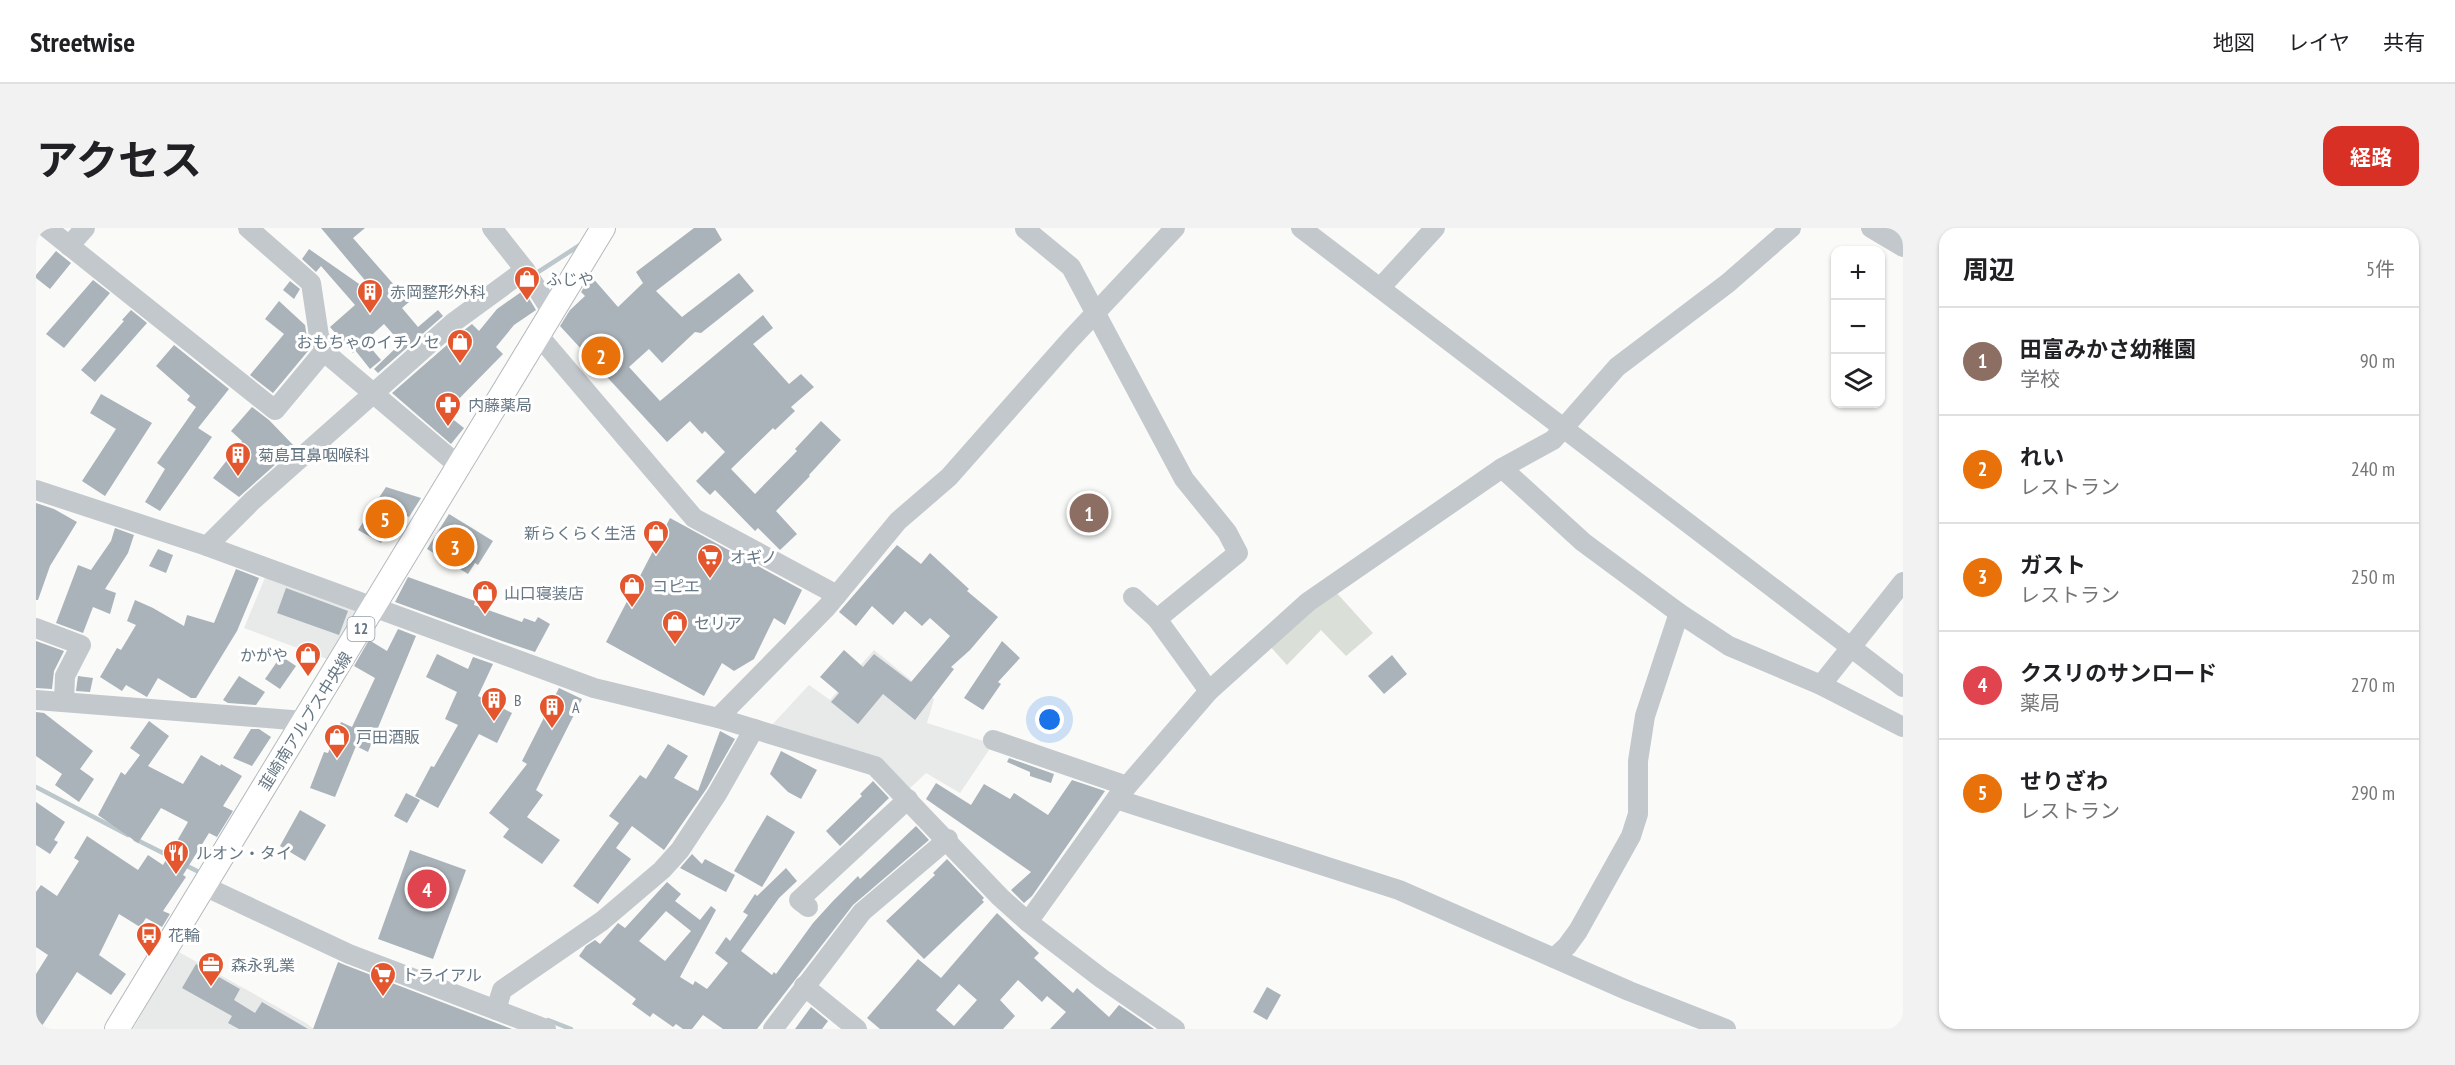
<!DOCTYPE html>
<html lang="ja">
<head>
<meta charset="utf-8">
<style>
	:root { --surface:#fff; --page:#f2f2f2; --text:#202124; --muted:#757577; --line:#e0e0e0; --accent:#d93025 }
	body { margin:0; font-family:"PT Sans Narrow","Noto Sans JP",sans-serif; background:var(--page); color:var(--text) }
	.controls { position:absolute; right:18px; top:18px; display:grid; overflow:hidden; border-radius:12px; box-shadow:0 2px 4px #0004 }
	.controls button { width:54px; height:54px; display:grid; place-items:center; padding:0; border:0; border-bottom:2px solid var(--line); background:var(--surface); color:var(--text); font:30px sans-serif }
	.you { position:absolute; left:1014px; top:492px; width:21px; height:21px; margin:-15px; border:4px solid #fff; border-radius:50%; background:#1a73e8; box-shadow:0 0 0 9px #1a73e833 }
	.badge { display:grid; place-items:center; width:39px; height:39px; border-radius:50%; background:var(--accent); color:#fff; font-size:20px; font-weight:700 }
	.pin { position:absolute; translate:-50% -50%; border:3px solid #fff; box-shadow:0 2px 6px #0006 }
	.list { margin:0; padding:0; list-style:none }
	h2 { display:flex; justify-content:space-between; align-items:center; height:78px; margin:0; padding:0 24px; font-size:26px }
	h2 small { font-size:20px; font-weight:400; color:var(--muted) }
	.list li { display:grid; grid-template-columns:39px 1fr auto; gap:18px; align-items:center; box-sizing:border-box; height:108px; padding:0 24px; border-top:2px solid var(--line) }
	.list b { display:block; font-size:22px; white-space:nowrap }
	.list p { margin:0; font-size:20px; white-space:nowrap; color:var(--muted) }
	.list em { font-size:20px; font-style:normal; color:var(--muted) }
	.icon { flex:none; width:33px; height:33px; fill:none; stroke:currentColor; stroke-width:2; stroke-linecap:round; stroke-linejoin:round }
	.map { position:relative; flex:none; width:1867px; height:801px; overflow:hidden; border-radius:18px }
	header { display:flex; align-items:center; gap:36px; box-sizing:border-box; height:84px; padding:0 30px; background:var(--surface); border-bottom:2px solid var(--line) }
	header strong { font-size:28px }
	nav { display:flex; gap:33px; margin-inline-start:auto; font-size:21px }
	.intro { display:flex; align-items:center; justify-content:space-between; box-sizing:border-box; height:144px; padding:0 36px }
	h1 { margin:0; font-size:42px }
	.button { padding:15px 27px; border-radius:18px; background:var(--accent); color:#fff; font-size:21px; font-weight:700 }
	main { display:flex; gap:36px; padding:0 36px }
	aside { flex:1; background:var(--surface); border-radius:18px; box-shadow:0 2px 4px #0004 }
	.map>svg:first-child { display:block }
	.built { fill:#e8e9e9 }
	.green { fill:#dadfd7 }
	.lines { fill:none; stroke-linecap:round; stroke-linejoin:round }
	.stream { stroke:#bbc7cb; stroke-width:4.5 }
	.building { fill:#aab3b9; fill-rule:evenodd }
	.major-casing { stroke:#b5babe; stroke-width:26 }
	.minor { stroke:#c3c8cc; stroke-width:20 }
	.major { stroke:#fff; stroke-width:24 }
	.labels { text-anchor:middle; stroke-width:6; stroke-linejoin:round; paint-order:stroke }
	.shield { fill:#fff; stroke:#939fa8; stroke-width:1.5 }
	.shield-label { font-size:15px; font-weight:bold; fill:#657683 }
	.poi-label { font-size:16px; fill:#657683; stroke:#fff; text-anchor:start }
	.street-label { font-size:16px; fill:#657683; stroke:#fff }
</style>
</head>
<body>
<header>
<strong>Streetwise</strong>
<nav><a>地図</a><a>レイヤ</a><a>共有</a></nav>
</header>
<div class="intro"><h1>アクセス</h1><a class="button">経路</a></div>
<main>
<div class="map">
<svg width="1867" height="801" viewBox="0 0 1867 801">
	<rect width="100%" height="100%" fill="#fafaf8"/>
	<g class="built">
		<polygon points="231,345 323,380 291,431 208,400"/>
		<polygon points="838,422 898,471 891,495 957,516 924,565 890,545 873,561 841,528 736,497 773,457 794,472"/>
		<polygon points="141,723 270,795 278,801 97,801"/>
	</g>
	<polygon class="green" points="1298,362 1337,405 1310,428 1285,402 1251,437 1231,415"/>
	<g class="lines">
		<g class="stream">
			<polyline points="499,46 544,17"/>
			<polyline points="0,559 92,607"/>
			<polyline points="99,611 137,630"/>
			<polyline points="147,636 161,643"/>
			<polyline points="512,792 535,801"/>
		</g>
	</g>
	<g class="building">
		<polygon points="285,0 329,0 317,10 373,74 366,80 382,99 402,82 407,88 342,145 338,141 365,115 348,96 329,113 345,132 334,141 319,122 317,125 294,99 319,77 285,38 280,44 266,31 273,21 336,65 338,63"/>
		<polygon points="658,0 679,0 686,12 620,63 646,89 703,45 718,63 665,105 659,104 626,135 613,121 593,139 624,173 727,87 737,100 717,116 753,156 765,146 778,159 755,179 759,183 739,202 737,200 695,241 719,266 761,223 759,221 785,193 805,212 773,247 774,248 740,283 761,306 744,322 722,300 719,303 679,262 674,267 660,253 689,224 669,203 666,206 654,193 631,214 524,98 534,82 549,68 545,64 555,48 582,79 607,55 600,44"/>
		<polygon points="20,23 35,35 14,61 0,50 0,47"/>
		<polygon points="57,52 74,65 28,120 10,106"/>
		<polygon points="254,53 264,61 258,71 247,62"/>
		<polygon points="488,62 500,82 478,97 460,119 467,126 409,185 428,200 415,216 356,165 427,103 436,96 443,103 461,81"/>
		<polygon points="243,73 269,97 271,110 265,117 272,123 237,165 214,147 248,106 229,91"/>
		<polygon points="95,82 111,95 59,154 45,142 88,93 86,92"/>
		<polygon points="138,117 193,161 162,200 176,209 124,283 109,274 129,241 121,235 160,179 151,172 154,168 120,138"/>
		<polygon points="65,166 116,195 69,268 46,253 80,201 54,185"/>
		<polygon points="216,179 233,192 259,219 203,269 177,250 206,213 195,203"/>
		<polygon points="350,259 385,270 373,289 364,285 345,315 322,302"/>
		<polygon points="0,275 18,281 41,294 14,338 2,372 0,372"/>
		<polygon points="413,286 457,313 442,337 439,335 432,346 391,321"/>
		<polygon points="634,290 766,362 749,397 738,390 718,431 698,443 686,435 668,468 570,414"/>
		<polygon points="79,300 98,307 92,325 69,361 80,365 74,386 57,379 47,405 20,395 42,337 55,342 75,313"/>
		<polygon points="861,317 885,336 894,325 933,361 931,363 962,389 934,422 915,439 918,441 879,492 847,466 822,496 795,474 803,465 784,449 808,422 827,439 838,426 875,454 914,408 894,390 886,398 869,383 857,397 836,378 820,398 803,384"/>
		<polygon points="122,321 137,327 130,345 113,338"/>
		<polygon points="200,341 223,350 201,403 160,470 155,470 122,450 111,469 90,457 86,463 64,449 81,420 85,422 100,397 91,393 99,372 117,380 148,398 151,387 178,395"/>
		<polygon points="372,349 439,373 438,377 486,394 488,390 499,394 502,389 514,396 499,424 466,413 359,374"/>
		<polygon points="250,360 312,383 303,407 241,385"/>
		<polygon points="362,401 380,408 332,524 320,518 299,569 274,560 288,524 292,525 305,494 316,499 339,450 318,438 333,412 351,423"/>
		<polygon points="0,413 28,423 18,443 16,461 0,460"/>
		<polygon points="966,413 984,430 962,454 965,456 947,482 928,470"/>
		<polygon points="401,426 432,441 437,429 457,436 442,468 476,485 461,515 443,506 402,580 379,568 395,538 398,539 422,497 409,491 421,464 390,449"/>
		<polygon points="1356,427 1371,446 1348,466 1332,448"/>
		<polygon points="245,428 260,438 244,461 229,451"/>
		<polygon points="42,448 57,450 54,464 40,463"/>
		<polygon points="203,448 229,464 220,477 192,475 187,472"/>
		<polygon points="523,460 546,471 500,562 507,567 491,589 524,612 506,636 467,609 473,601 453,585 491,536 486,533"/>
		<polygon points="0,484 8,485 57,523 44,541 58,551 43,574 19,557 26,546 0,528"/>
		<polygon points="113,493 133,508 112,538 147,556 165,527 184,538 185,536 206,548 187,578 197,583 181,609 173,605 147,647 150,649 127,683 134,686 126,699 110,690 104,699 83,686 63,727 90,746 75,767 41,744 4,801 0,801 0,746 12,727 0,719 0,664 5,657 21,668 43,633 38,630 51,608 102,642 112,627 127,637 152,594 125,580 102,615 62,587 85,544 89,547 104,527 94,520"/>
		<polygon points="215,501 223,501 235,509 216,538 197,530"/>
		<polygon points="684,503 699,511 671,560 628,622 596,598 580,620 595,631 562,676 537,658 583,595 573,588 604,547 610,551 632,516 652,528 638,550 662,563"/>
		<polygon points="745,523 781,542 765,571 752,564 734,546"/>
		<polygon points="973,530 1018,546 1015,555 994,548 994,544 971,534"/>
		<polygon points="1036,552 1069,563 996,668 988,675 975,662 995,644 890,571 900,555 935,577 948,556 974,571 978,565 1012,587"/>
		<polygon points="837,553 853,570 804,618 790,603 826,568 824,566"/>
		<polygon points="370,565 384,572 371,595 358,588"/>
		<polygon points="0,574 29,594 18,612 22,614 14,626 0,617"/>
		<polygon points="264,582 290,597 269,633 244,618"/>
		<polygon points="731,587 759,604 726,659 698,643"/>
		<path d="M 880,598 L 893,612 L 817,677 L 721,801 L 687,801 L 667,787 L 656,801 L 647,801 L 640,796 L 637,799 L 617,785 L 614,789 L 596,776 L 600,771 L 543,728 L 550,718 L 559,712 L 564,716 L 582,695 L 589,700 L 631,654 L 645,666 L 639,673 L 664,692 L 675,678 L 680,682 L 644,749 L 657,757 L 659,753 L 671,761 L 692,735 L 679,725 L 690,709 L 694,713 L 712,687 L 707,684 L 719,666 L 721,668 L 750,640 L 761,653 L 743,670 L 705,723 L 736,747 L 738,744 L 740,746 L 777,695 L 797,673 L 822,648 L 824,651 ZM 630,683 L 655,703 L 629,733 L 603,713 Z"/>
		<polygon points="374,622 430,642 397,731 342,711"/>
		<polygon points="656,626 666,636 669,631 699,647 690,664 644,640"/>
		<polygon points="911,631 948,670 946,672 948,674 888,731 850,693 899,647 897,645"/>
		<path d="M 961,685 L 1003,725 L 998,730 L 1037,765 L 1041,760 L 1073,789 L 1083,777 L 1118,801 L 1014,801 L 1030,784 L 1011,768 L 1006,774 L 982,752 L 964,772 L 979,788 L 967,801 L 844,801 L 831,790 L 882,731 L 905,750 ZM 923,756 L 941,772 L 918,798 L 900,782 Z"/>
		<polygon points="302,734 309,737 476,801 277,801"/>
		<polygon points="160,736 204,761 198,772 219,785 226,774 272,801 203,801 192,795 196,788 146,760"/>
		<polygon points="1231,759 1245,767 1231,792 1217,784"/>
		<polygon points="775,779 792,793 786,801 759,801"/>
	</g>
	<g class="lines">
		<defs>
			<polyline id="major" points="81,801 567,0"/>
		</defs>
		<use href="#major" class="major-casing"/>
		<g class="minor">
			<polyline points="11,0 239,182 289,122"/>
			<polyline points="212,0 275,55 283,108 292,127 423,238"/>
			<polyline points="456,0 489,42 516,84"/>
			<polyline points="1265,0 1867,459"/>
			<polyline points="1835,0 1867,19"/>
			<polyline points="989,1 1035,39 1148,251 1191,304 1202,325 1121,391 1173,463"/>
			<polyline points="33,18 49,0"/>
			<polyline points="489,42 418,94 216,273 171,318 558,460 682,490 839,538 964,669 992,694 1080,571 1173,463 1272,374 1466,240 1517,212 1581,139 1692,55 1755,0"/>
			<polyline points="1344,60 1399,0"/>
			<polyline points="503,108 658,290 801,367"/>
			<polyline points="1466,240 1547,314 1643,385 1693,418 1785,457 1867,499"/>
			<polyline points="0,262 171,318"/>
			<polyline points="1097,369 1121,391"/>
			<polyline points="0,400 45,417 29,448 28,474"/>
			<polyline points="1785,457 1867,354"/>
			<polyline points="0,472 268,493"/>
			<polyline points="682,490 791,379 862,293 913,249 1034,112 1139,0"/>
			<polyline points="957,512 1091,558"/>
			<polyline points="1080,571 1363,662 1593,763 1690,801"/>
			<polyline points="168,658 313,726 510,801"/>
			<polyline points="772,679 763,672 872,571"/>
			<polyline points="992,694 1065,750 1139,801"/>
			<polyline points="1518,730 1531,718 1542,703 1595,608 1602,586 1602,533 1609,488 1643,385"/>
			<polyline points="768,758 821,801"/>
			<polyline points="460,782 466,762 566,693 626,642 644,622 681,566 718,501"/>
			<polyline points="737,801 826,684 912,611"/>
		</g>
		<use href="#major" class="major"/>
	</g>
	<defs>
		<symbol id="shop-pin" viewBox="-11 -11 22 30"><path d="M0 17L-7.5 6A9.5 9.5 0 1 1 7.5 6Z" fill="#e4572e" stroke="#fff"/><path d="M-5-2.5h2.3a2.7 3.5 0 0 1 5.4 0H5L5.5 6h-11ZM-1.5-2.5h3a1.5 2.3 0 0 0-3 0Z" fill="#fff"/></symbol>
		<symbol id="building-pin" viewBox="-11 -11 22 30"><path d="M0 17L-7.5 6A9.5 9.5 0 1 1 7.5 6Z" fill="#e4572e" stroke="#fff"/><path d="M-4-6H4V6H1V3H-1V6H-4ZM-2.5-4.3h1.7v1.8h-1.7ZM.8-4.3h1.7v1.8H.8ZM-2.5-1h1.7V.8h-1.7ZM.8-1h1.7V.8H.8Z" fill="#fff"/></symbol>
		<symbol id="pharmacy-pin" viewBox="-11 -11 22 30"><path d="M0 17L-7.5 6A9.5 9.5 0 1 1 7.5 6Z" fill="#e4572e" stroke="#fff"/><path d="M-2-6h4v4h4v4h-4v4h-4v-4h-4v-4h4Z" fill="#fff"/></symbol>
		<symbol id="supermarket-pin" viewBox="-11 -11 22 30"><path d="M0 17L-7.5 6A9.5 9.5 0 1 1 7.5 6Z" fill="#e4572e" stroke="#fff"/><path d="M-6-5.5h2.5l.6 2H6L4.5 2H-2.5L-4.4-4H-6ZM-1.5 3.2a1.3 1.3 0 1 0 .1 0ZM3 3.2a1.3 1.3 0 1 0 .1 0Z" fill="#fff"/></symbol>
		<symbol id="restaurant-pin" viewBox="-11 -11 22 30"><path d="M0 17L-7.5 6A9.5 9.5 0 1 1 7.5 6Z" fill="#e4572e" stroke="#fff"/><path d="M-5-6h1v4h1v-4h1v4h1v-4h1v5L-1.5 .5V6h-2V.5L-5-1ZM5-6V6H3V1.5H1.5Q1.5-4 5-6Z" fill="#fff"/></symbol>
		<symbol id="bus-pin" viewBox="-11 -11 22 30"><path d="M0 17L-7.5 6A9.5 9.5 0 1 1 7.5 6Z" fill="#e4572e" stroke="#fff"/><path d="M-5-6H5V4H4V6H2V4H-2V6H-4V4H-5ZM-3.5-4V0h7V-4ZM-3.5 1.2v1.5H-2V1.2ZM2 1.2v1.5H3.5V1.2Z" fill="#fff"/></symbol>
		<symbol id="office-pin" viewBox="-11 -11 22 30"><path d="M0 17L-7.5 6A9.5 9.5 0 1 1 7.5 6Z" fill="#e4572e" stroke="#fff"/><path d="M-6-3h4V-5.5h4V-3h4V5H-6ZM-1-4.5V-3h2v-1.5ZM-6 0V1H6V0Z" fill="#fff"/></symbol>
	</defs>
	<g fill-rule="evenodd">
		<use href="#shop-pin" x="476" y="36" width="30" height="40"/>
		<use href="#building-pin" x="319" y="49" width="30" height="40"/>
		<use href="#shop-pin" x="409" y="99" width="30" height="40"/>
		<use href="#pharmacy-pin" x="397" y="162" width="30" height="40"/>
		<use href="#building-pin" x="187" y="212" width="30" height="40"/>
		<use href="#shop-pin" x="605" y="290" width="30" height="40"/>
		<use href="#supermarket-pin" x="659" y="314" width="30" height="40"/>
		<use href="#shop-pin" x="581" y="343" width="30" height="40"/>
		<use href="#shop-pin" x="434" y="350" width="30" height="40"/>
		<use href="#shop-pin" x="624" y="380" width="30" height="40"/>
		<use href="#shop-pin" x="257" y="412" width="30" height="40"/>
		<use href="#building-pin" x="443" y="457" width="30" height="40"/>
		<use href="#building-pin" x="501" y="464" width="30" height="40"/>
		<use href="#shop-pin" x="286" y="494" width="30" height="40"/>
		<use href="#restaurant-pin" x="125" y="610" width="30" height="40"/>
		<use href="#bus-pin" x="98" y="692" width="30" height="40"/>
		<use href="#office-pin" x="160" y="722" width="30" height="40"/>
		<use href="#supermarket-pin" x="332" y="732" width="30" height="40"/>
	</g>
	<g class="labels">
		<rect class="shield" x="311.5" y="389" width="27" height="24" rx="4.5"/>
		<g class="shield-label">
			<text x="325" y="406">12</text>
		</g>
		<g class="poi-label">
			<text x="510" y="57">ふじや</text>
			<text x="354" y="70">赤岡整形外科</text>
			<text x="404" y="120" text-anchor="end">おもちゃのイチノセ</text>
			<text x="432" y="183">内藤薬局</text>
			<text x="222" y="233">菊島耳鼻咽喉科</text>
			<text x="600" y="311" text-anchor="end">新らくらく生活</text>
			<text x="694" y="335">オギノ</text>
			<text x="616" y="364">コピエ</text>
			<text x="468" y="371">山口寝装店</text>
			<text x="658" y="401">セリア</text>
			<text x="252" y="433" text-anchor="end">かがや</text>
			<text x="478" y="478">B</text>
			<text x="536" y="485">A</text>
			<text x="320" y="515">戸田酒販</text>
			<text x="160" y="631">ルオン・タイ</text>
			<text x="132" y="713">花輪</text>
			<text x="195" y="743">森永乳業</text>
			<text x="366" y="753">トライアル</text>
		</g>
		<g class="street-label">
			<text transform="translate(269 493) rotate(-58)" y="6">韮崎南アルプス中央線</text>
		</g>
	</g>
</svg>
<div class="controls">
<button>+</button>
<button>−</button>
<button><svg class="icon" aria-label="layers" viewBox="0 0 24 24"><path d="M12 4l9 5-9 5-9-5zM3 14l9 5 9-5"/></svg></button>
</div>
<div class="you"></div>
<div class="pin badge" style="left:1053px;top:285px;background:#8d6e63">1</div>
<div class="pin badge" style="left:565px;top:128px;background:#e8710a">2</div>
<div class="pin badge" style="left:419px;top:319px;background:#e8710a">3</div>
<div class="pin badge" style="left:391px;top:661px;background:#e0444e">4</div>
<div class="pin badge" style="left:349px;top:291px;background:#e8710a">5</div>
</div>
<aside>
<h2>周辺<small>5件</small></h2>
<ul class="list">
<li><span class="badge" style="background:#8d6e63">1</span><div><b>田富みかさ幼稚園</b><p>学校</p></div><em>90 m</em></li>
<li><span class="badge" style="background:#e8710a">2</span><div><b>れい</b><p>レストラン</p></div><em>240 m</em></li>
<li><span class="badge" style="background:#e8710a">3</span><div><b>ガスト</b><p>レストラン</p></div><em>250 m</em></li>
<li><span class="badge" style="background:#e0444e">4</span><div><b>クスリのサンロード</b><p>薬局</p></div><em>270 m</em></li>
<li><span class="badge" style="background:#e8710a">5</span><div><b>せりざわ</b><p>レストラン</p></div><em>290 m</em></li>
</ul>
</aside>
</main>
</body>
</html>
